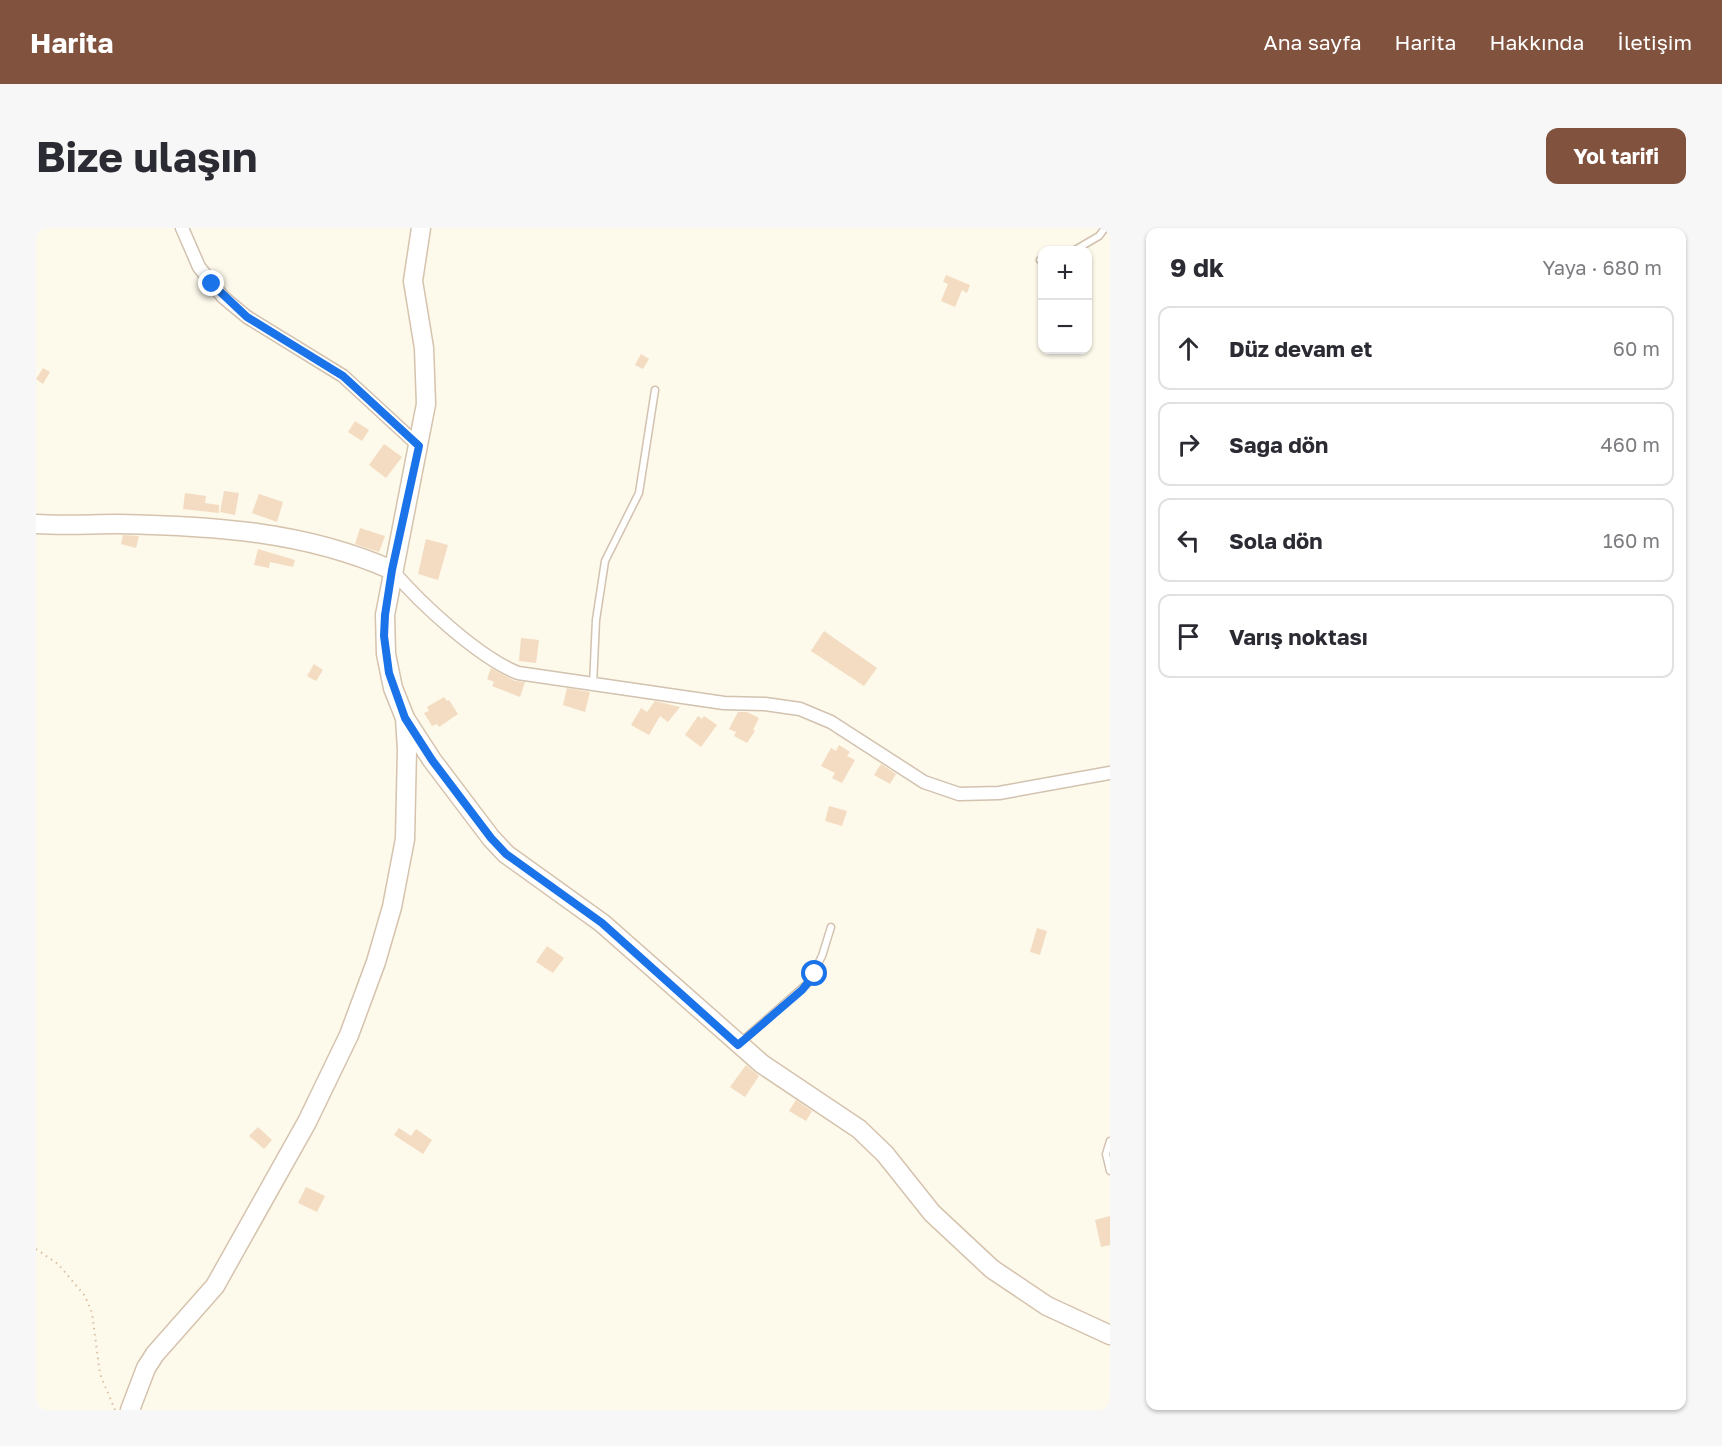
<!DOCTYPE html>
<html lang="tr">
<head>
<meta charset="utf-8">
<style>
	:root { --surface:#fff; --page:#f7f7f7; --text:#2b2b33; --muted:#7c7c81; --line:#e1e1e2; --accent:#81533f }
	body { margin:0; font-family:"Golos Text",sans-serif; background:var(--page); color:var(--text) }
	.controls { position:absolute; right:18px; top:18px; display:grid; overflow:hidden; border-radius:12px; box-shadow:0 2px 4px #0004 }
	.controls button { width:54px; height:54px; display:grid; place-items:center; padding:0; border:0; border-bottom:2px solid var(--line); background:var(--surface); color:var(--text); font:30px sans-serif }
	.stop { position:absolute; width:18px; height:18px; margin:-14px; border:4px solid #1a73e8; border-radius:50%; background:#fff }
	.stop.end { background:#1a73e8; border-color:#fff; box-shadow:0 2px 6px #0008 }
	.list { margin:0; padding:0; list-style:none }
	h2 { display:flex; justify-content:space-between; align-items:center; height:78px; margin:0; padding:0 24px; font-size:26px }
	h2 small { font-size:20px; font-weight:400; color:var(--muted) }
	.list li { display:grid; grid-template-columns:39px 1fr auto; gap:18px; align-items:center; box-sizing:border-box; height:84px; margin:0 12px 12px; padding:0 12px; border:2px solid var(--line); border-radius:12px }
	.list b { display:block; font-size:22px; white-space:nowrap }
	.list em { font-size:20px; font-style:normal; color:var(--muted) }
	.icon { flex:none; width:33px; height:33px; fill:none; stroke:currentColor; stroke-width:2; stroke-linecap:round; stroke-linejoin:round }
	.map { position:relative; flex:none; width:1074px; height:1182px; overflow:hidden; border-radius:12px }
	header { display:flex; align-items:center; gap:36px; box-sizing:border-box; height:84px; padding:0 30px; background:var(--accent); color:#fff }
	header strong { font-size:28px }
	nav { display:flex; gap:33px; margin-inline-start:auto; font-size:21px }
	.intro { display:flex; align-items:center; justify-content:space-between; box-sizing:border-box; height:144px; padding:0 36px }
	h1 { margin:0; font-size:42px }
	.button { padding:15px 27px; border-radius:12px; background:var(--accent); color:#fff; font-size:21px; font-weight:700 }
	main { display:flex; gap:36px; padding:0 36px }
	aside { flex:1; background:var(--surface); border-radius:12px; box-shadow:0 2px 4px #0004 }
	.map>svg:first-child { display:block }
	.building { fill:#f4dcc2 }
	.lines { fill:none; stroke-linecap:round; stroke-linejoin:round }
	.lane-casing { stroke:#d2c2af; stroke-width:9 }
	.street-casing { stroke:#d2c2af; stroke-width:15 }
	.secondary-casing { stroke:#d5c3ad; stroke-width:21 }
	.path { stroke:#dabfa3; stroke-width:2; stroke-dasharray:1.5 4.5; stroke-linecap:butt }
	.lane { stroke:#fff; stroke-width:6 }
	.street { stroke:#fff; stroke-width:12 }
	.secondary { stroke:#fff; stroke-width:18 }
	.route { stroke:#1a73e8; stroke-width:8 }
</style>
</head>
<body>
<header>
<strong>Harita</strong>
<nav><a>Ana sayfa</a><a>Harita</a><a>Hakkında</a><a>İletişim</a></nav>
</header>
<div class="intro"><h1>Bize ulaşın</h1><a class="button">Yol tarifi</a></div>
<main>
<div class="map">
<svg width="1074" height="1182" viewBox="0 0 1074 1182">
	<rect width="100%" height="100%" fill="#fdf9eb"/>
	<g class="building">
		<polygon points="910,47 934,57 931,65 926,62 919,79 905,73 912,56 907,54"/>
		<polygon points="605,126 613,131 607,141 599,137"/>
		<polygon points="7,140 14,144 7,156 0,151"/>
		<polygon points="319,193 333,202 326,213 312,204"/>
		<polygon points="348,216 366,229 350,250 333,237"/>
		<polygon points="188,263 203,265 199,287 184,284"/>
		<polygon points="149,265 170,268 169,275 183,277 183,285 147,281"/>
		<polygon points="223,266 247,274 241,294 216,285"/>
		<polygon points="324,300 349,308 343,324 319,316"/>
		<polygon points="87,307 103,308 100,320 85,316"/>
		<polygon points="390,311 412,317 402,352 382,346"/>
		<polygon points="222,321 259,332 257,339 234,334 233,340 218,337"/>
		<polygon points="788,403 841,440 828,458 775,423"/>
		<polygon points="485,410 503,412 500,435 483,433"/>
		<polygon points="278,436 287,442 280,453 271,448"/>
		<polygon points="455,440 479,453 489,454 484,469 456,458 458,454 451,451"/>
		<polygon points="531,460 554,464 549,484 527,477"/>
		<polygon points="408,469 411,473 413,472 422,486 403,499 401,496 396,498 388,485 393,483 391,479"/>
		<polygon points="619,473 644,479 632,494 624,488 613,507 595,497 605,480 611,484"/>
		<polygon points="702,484 711,484 723,490 717,502 719,503 711,515 698,508 700,504 693,501"/>
		<polygon points="662,488 666,491 668,488 681,497 665,519 649,507"/>
		<polygon points="803,517 814,524 811,528 819,532 806,555 796,550 799,545 785,538 795,520 800,523"/>
		<polygon points="845,536 860,546 854,556 838,547"/>
		<polygon points="793,578 811,583 806,598 789,593"/>
		<polygon points="1001,700 1011,703 1004,727 994,724"/>
		<polygon points="511,718 528,730 517,745 500,734"/>
		<polygon points="704,832 723,848 709,869 694,859 710,837"/>
		<polygon points="760,872 776,883 770,893 753,883"/>
		<polygon points="222,899 236,912 228,921 213,908"/>
		<polygon points="363,900 375,908 380,901 396,912 387,926 358,907"/>
		<polygon points="270,959 289,968 281,984 262,975"/>
		<polygon points="1074,988 1074,1017 1065,1019 1059,992"/>
	</g>
	<g class="lines">
		<defs>
			<g id="lane">
				<polyline points="1039,22 1063,8 1069,0"/>
				<polyline points="1004,32 1006,31"/>
				<polyline points="557,457 560,392 569,333 603,265 619,162"/>
				<polyline points="706,813 772,755 786,728 795,699"/>
				<polyline points="1074,913 1070,926 1074,943"/>
			</g>
			<g id="street">
				<polyline points="146,0 163,39 187,69 211,89 307,148 383,218"/>
				<path d="M 356,342 C 384,375 442,429 482,445 L 688,475 L 729,476 L 764,481 L 795,494 L 888,554 L 923,566 L 963,565 L 1074,545"/>
			</g>
			<g id="secondary">
				<path d="M 0,296 C 28,298 55,296 82,296 C 177,298 268,303 356,342"/>
				<polyline points="370,492 396,532 455,610 470,626 566,695 726,836 823,901 849,926 896,985 956,1041 1011,1078 1074,1107"/>
				<polyline points="94,1182 110,1140 119,1126 179,1058 271,894 313,807 340,734 356,679 369,611 371,521 369,490 357,460 350,426 349,387 390,176 388,120 377,53 385,0"/>
			</g>
		</defs>
		<use href="#lane" class="lane-casing"/>
		<use href="#street" class="street-casing"/>
		<use href="#secondary" class="secondary-casing"/>
		<polyline class="path" points="0,1021 22,1036 49,1068 56,1085 64,1146 79,1182"/>
		<use href="#lane" class="lane"/>
		<use href="#street" class="street"/>
		<use href="#secondary" class="secondary"/>
	</g>
	<g class="lines">
		<polyline class="route" points="176,56 211,89 307,148 383,218 356,342 349,387 348,408 353,445 369,490 396,532 455,610 470,626 566,695 702,817 766,762 779,746"/>
	</g>
</svg>
<div class="controls">
<button>+</button>
<button>−</button>
</div>
<div class="stop" style="left:779px;top:746px"></div>
<div class="stop end" style="left:176px;top:56px"></div>
</div>
<aside>
<h2>9 dk<small>Yaya · 680 m</small></h2>
<ul class="list">
<li><svg class="icon" aria-label="ahead" viewBox="0 0 24 24"><path d="M12 20V5M6 11l6-6 6 6"/></svg><div><b>Düz devam et</b></div><em>60 m</em></li>
<li><svg class="icon" aria-label="right" viewBox="0 0 24 24"><path d="M7 20v-9h11M14 6l5 5-5 5"/></svg><div><b>Sağa dön</b></div><em>460 m</em></li>
<li><svg class="icon" aria-label="left" viewBox="0 0 24 24"><path d="M17 20v-9H6M10 6l-5 5 5 5"/></svg><div><b>Sola dön</b></div><em>160 m</em></li>
<li><svg class="icon" aria-label="arrive" viewBox="0 0 24 24"><path d="M6 21V4h12l-3 4 3 4H6"/></svg><div><b>Varış noktası</b></div></li>
</ul>
</aside>
</main>
</body>
</html>
